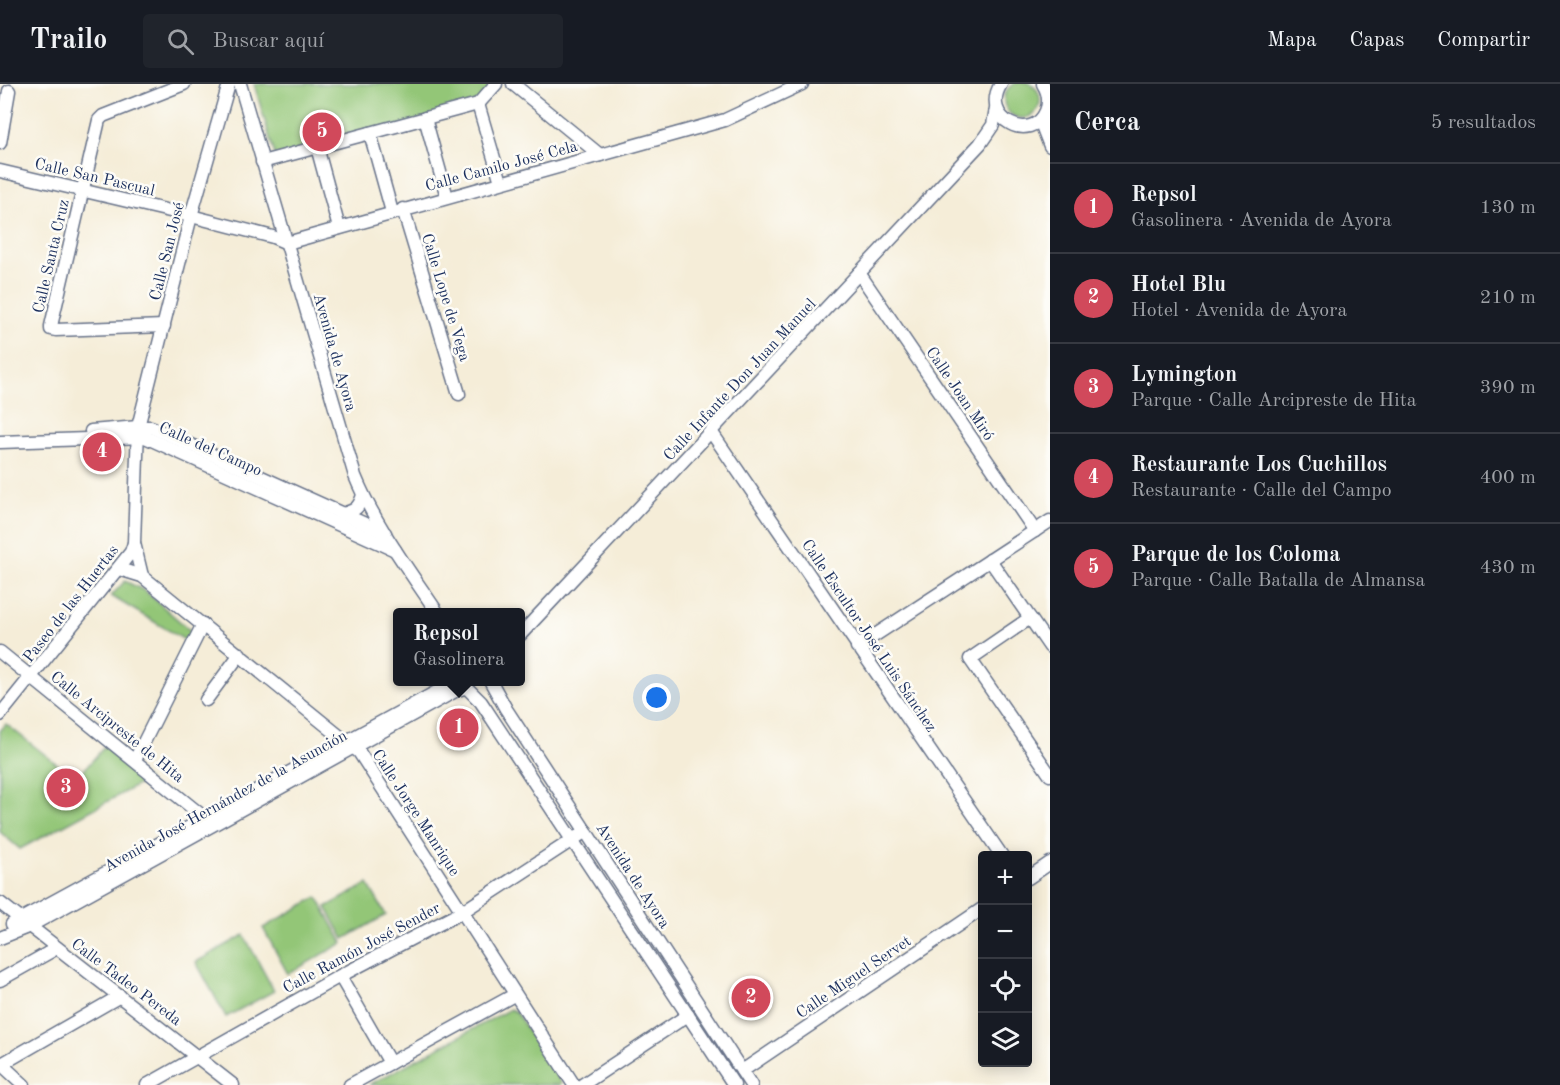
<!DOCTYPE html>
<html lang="es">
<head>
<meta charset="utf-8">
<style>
	:root { --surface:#171b24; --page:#20242c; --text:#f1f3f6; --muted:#9ea1a6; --line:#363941; --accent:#d1495b }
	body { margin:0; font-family:"Old Standard TT",serif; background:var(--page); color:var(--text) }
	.controls { position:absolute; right:18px; bottom:18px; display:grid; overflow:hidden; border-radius:6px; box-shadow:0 3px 15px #0003 }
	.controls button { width:54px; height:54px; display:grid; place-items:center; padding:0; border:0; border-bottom:2px solid var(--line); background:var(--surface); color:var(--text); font:30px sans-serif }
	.you { position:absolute; left:657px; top:614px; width:21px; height:21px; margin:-15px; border:4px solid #fff; border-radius:50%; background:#1a73e8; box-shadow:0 0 0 9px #1a73e833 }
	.badge { display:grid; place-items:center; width:39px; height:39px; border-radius:50%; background:var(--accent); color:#fff; font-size:20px; font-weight:700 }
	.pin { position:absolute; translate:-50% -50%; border:3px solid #fff; box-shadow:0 2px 6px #0006 }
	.popup { position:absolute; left:393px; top:524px; width:132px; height:78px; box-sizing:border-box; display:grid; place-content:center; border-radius:6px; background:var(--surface); filter:drop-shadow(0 2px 4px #0005); font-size:20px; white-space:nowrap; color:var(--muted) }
	.popup b { font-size:22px; color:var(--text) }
	.popup::after { content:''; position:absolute; left:50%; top:100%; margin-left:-12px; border:12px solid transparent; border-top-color:var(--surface) }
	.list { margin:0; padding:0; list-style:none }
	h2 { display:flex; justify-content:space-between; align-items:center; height:78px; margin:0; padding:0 24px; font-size:26px }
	h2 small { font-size:20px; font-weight:400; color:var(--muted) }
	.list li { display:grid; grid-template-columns:39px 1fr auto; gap:18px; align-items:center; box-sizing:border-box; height:90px; padding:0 24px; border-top:2px solid var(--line) }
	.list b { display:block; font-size:22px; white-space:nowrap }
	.list p { margin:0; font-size:20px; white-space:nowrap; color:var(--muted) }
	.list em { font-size:20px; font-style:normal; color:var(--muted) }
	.icon { flex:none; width:33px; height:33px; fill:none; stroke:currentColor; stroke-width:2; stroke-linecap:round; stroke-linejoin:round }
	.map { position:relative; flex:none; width:1050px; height:1001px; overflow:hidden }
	header { display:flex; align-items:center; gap:36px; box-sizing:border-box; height:84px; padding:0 30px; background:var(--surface); border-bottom:2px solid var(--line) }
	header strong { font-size:28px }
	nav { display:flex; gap:33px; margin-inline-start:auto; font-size:21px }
	.search { width:420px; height:54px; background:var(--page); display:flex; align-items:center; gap:15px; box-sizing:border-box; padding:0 21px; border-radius:6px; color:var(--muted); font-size:22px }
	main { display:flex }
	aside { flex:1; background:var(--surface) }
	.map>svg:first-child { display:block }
	.green { fill:#93c677; stroke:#577a6a; stroke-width:1.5 }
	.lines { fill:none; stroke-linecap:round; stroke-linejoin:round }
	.minor-casing { stroke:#677289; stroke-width:15 }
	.minor { stroke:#fff; stroke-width:12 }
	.labels { text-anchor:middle; stroke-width:5; stroke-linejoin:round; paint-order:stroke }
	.street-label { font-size:16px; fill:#1b2f5e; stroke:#fdfcf7 }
</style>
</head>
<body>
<header>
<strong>Trailo</strong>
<div class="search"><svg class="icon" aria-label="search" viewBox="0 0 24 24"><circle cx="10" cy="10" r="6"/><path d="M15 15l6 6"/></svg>Buscar aquí</div>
<nav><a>Mapa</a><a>Capas</a><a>Compartir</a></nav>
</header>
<main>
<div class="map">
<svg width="1050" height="1001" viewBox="0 0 1050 1001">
	<rect width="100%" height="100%" fill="#fdfcf7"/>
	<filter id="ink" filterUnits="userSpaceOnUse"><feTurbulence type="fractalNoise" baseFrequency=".0167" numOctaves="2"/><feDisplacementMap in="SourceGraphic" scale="12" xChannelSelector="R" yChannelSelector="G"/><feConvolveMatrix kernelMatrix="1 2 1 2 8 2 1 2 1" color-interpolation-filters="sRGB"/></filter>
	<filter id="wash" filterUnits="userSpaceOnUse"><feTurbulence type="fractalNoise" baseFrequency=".008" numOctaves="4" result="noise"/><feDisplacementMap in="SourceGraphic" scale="24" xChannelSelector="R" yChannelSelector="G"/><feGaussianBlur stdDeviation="1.35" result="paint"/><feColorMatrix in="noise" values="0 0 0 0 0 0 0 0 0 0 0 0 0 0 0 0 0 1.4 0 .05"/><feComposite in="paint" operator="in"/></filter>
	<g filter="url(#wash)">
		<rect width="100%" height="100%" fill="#f5edd8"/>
		<g class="green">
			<circle cx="1022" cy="16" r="18"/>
			<polygon points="254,0 495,0 478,20 276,75"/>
			<polygon points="125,497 145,507 193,549 188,558 111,512"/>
			<polygon points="6,640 76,695 105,662 147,696 20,765 0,748 0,647"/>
			<polygon points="368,800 386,831 344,855 326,823"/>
			<polygon points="317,813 343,859 288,890 263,844"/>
			<polygon points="244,851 274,907 226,933 196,878"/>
			<polygon points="510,925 516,928 561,998 560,1001 369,1001"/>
		</g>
	</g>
	<g filter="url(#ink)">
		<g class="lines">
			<defs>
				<g id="minor">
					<path d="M 240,0 L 355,392 C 375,441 408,485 437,528"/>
					<polyline points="513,0 600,71"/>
					<path d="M 1001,0 C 979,35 1032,61 1046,27 C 1050,17 1048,8 1043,0"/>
					<polyline points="478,20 501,98"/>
					<polyline points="1044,32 1043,44 1050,62"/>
					<polyline points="425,34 447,113"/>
					<polyline points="370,49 392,128"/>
					<polyline points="0,59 9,7"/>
					<polyline points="317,63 339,144"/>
					<polyline points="262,78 478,20 496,0"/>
					<polyline points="0,87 191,132 273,153 287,159 725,36 802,0"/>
					<polyline points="403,125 459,310"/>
					<polyline points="859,189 1035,447"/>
					<polyline points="164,242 56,246 51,245 51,242 99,36 103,32 184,0"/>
					<polyline points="91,347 138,343 151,343 385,449"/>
					<polyline points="712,349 1002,772"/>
					<polyline points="0,358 145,353 395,466"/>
					<path d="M 342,430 C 355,427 359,424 363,411"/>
					<polyline points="134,459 142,492"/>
					<polyline points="990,476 1050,563"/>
					<polyline points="119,485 142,492 359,668 574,1001"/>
					<polyline points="1030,534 970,575 1050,691"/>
					<polyline points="520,551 980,60 993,41 996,24"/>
					<polyline points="857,563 1050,437"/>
					<polyline points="0,568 211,739"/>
					<polyline points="491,598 506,625 751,1001"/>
					<polyline points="468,605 481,618 734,1001"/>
					<polyline points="206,616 240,570"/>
					<polyline points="0,631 131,468 134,459 138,343 191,132 229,0"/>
					<polyline points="135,676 203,540"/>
					<polyline points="1028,794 1050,779"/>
					<polyline points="0,819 233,1001"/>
					<polyline points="12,840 440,606 450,598"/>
					<polyline points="0,854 30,842 457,606 465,604"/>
					<polyline points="340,892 390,979"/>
					<polyline points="0,896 57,864"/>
					<polyline points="0,979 24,1001"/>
					<polyline points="0,981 120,912"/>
					<polyline points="742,987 982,825"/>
					<polyline points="147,1001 340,892 462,828 586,747"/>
					<polyline points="350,1001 514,911"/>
					<polyline points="582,1001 688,931"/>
				</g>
			</defs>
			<use href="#minor" class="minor-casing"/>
			<use href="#minor" class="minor"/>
		</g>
	</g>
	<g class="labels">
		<g class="street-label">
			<text transform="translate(501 81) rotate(-15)" y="6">Calle Camilo José Cela</text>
			<text transform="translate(95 92) rotate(13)" y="6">Calle San Pascual</text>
			<text transform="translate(166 167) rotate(-76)" y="6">Calle San José</text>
			<text transform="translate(50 172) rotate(-77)" y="6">Calle Santa Cruz</text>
			<text transform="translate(447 213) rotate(73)" y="6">Calle Lope de Vega</text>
			<text transform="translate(336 268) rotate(74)" y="6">Avenida de Ayora</text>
			<text transform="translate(739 295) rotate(-47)" y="6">Calle Infante Don Juan Manuel</text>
			<text transform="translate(961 309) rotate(56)" y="6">Calle Joan Miró</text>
			<text transform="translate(211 364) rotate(24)" y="6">Calle del Campo</text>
			<text transform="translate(70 519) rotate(-52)" y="6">Paseo de las Huertas</text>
			<text transform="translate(870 551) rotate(56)" y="6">Calle Escultor José Luis Sánchez</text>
			<text transform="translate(118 642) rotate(39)" y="6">Calle Arcipreste de Hita</text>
			<text transform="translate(225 716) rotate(-29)" y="6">Avenida José Hernández de la Asunción</text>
			<text transform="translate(417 728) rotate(57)" y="6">Calle Jorge Manrique</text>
			<text transform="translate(634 791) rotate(57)" y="6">Avenida de Ayora</text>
			<text transform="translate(361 863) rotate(-28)" y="6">Calle Ramón José Sender</text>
			<text transform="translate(853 892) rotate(-34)" y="6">Calle Miguel Servet</text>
			<text transform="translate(127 897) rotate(37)" y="6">Calle Tadeo Pereda</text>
		</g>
	</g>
</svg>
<div class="controls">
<button>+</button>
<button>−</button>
<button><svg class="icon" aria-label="locate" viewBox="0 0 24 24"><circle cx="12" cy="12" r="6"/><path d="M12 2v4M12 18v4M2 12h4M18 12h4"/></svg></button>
<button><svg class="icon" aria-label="layers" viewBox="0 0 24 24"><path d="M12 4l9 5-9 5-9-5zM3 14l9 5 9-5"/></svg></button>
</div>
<div class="you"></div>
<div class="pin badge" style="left:459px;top:644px">1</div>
<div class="popup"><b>Repsol</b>Gasolinera</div>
<div class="pin badge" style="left:751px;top:914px">2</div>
<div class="pin badge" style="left:66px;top:704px">3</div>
<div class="pin badge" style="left:102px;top:368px">4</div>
<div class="pin badge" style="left:322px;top:48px">5</div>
</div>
<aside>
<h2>Cerca<small>5 resultados</small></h2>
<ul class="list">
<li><span class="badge">1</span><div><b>Repsol</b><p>Gasolinera · Avenida de Ayora</p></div><em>130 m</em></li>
<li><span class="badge">2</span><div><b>Hotel Blu</b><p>Hotel · Avenida de Ayora</p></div><em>210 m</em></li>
<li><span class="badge">3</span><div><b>Lymington</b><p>Parque · Calle Arcipreste de Hita</p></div><em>390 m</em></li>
<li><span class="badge">4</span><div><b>Restaurante Los Cuchillos</b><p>Restaurante · Calle del Campo</p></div><em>400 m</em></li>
<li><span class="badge">5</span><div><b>Parque de los Coloma</b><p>Parque · Calle Batalla de Almansa</p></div><em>430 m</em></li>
</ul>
</aside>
</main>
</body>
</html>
